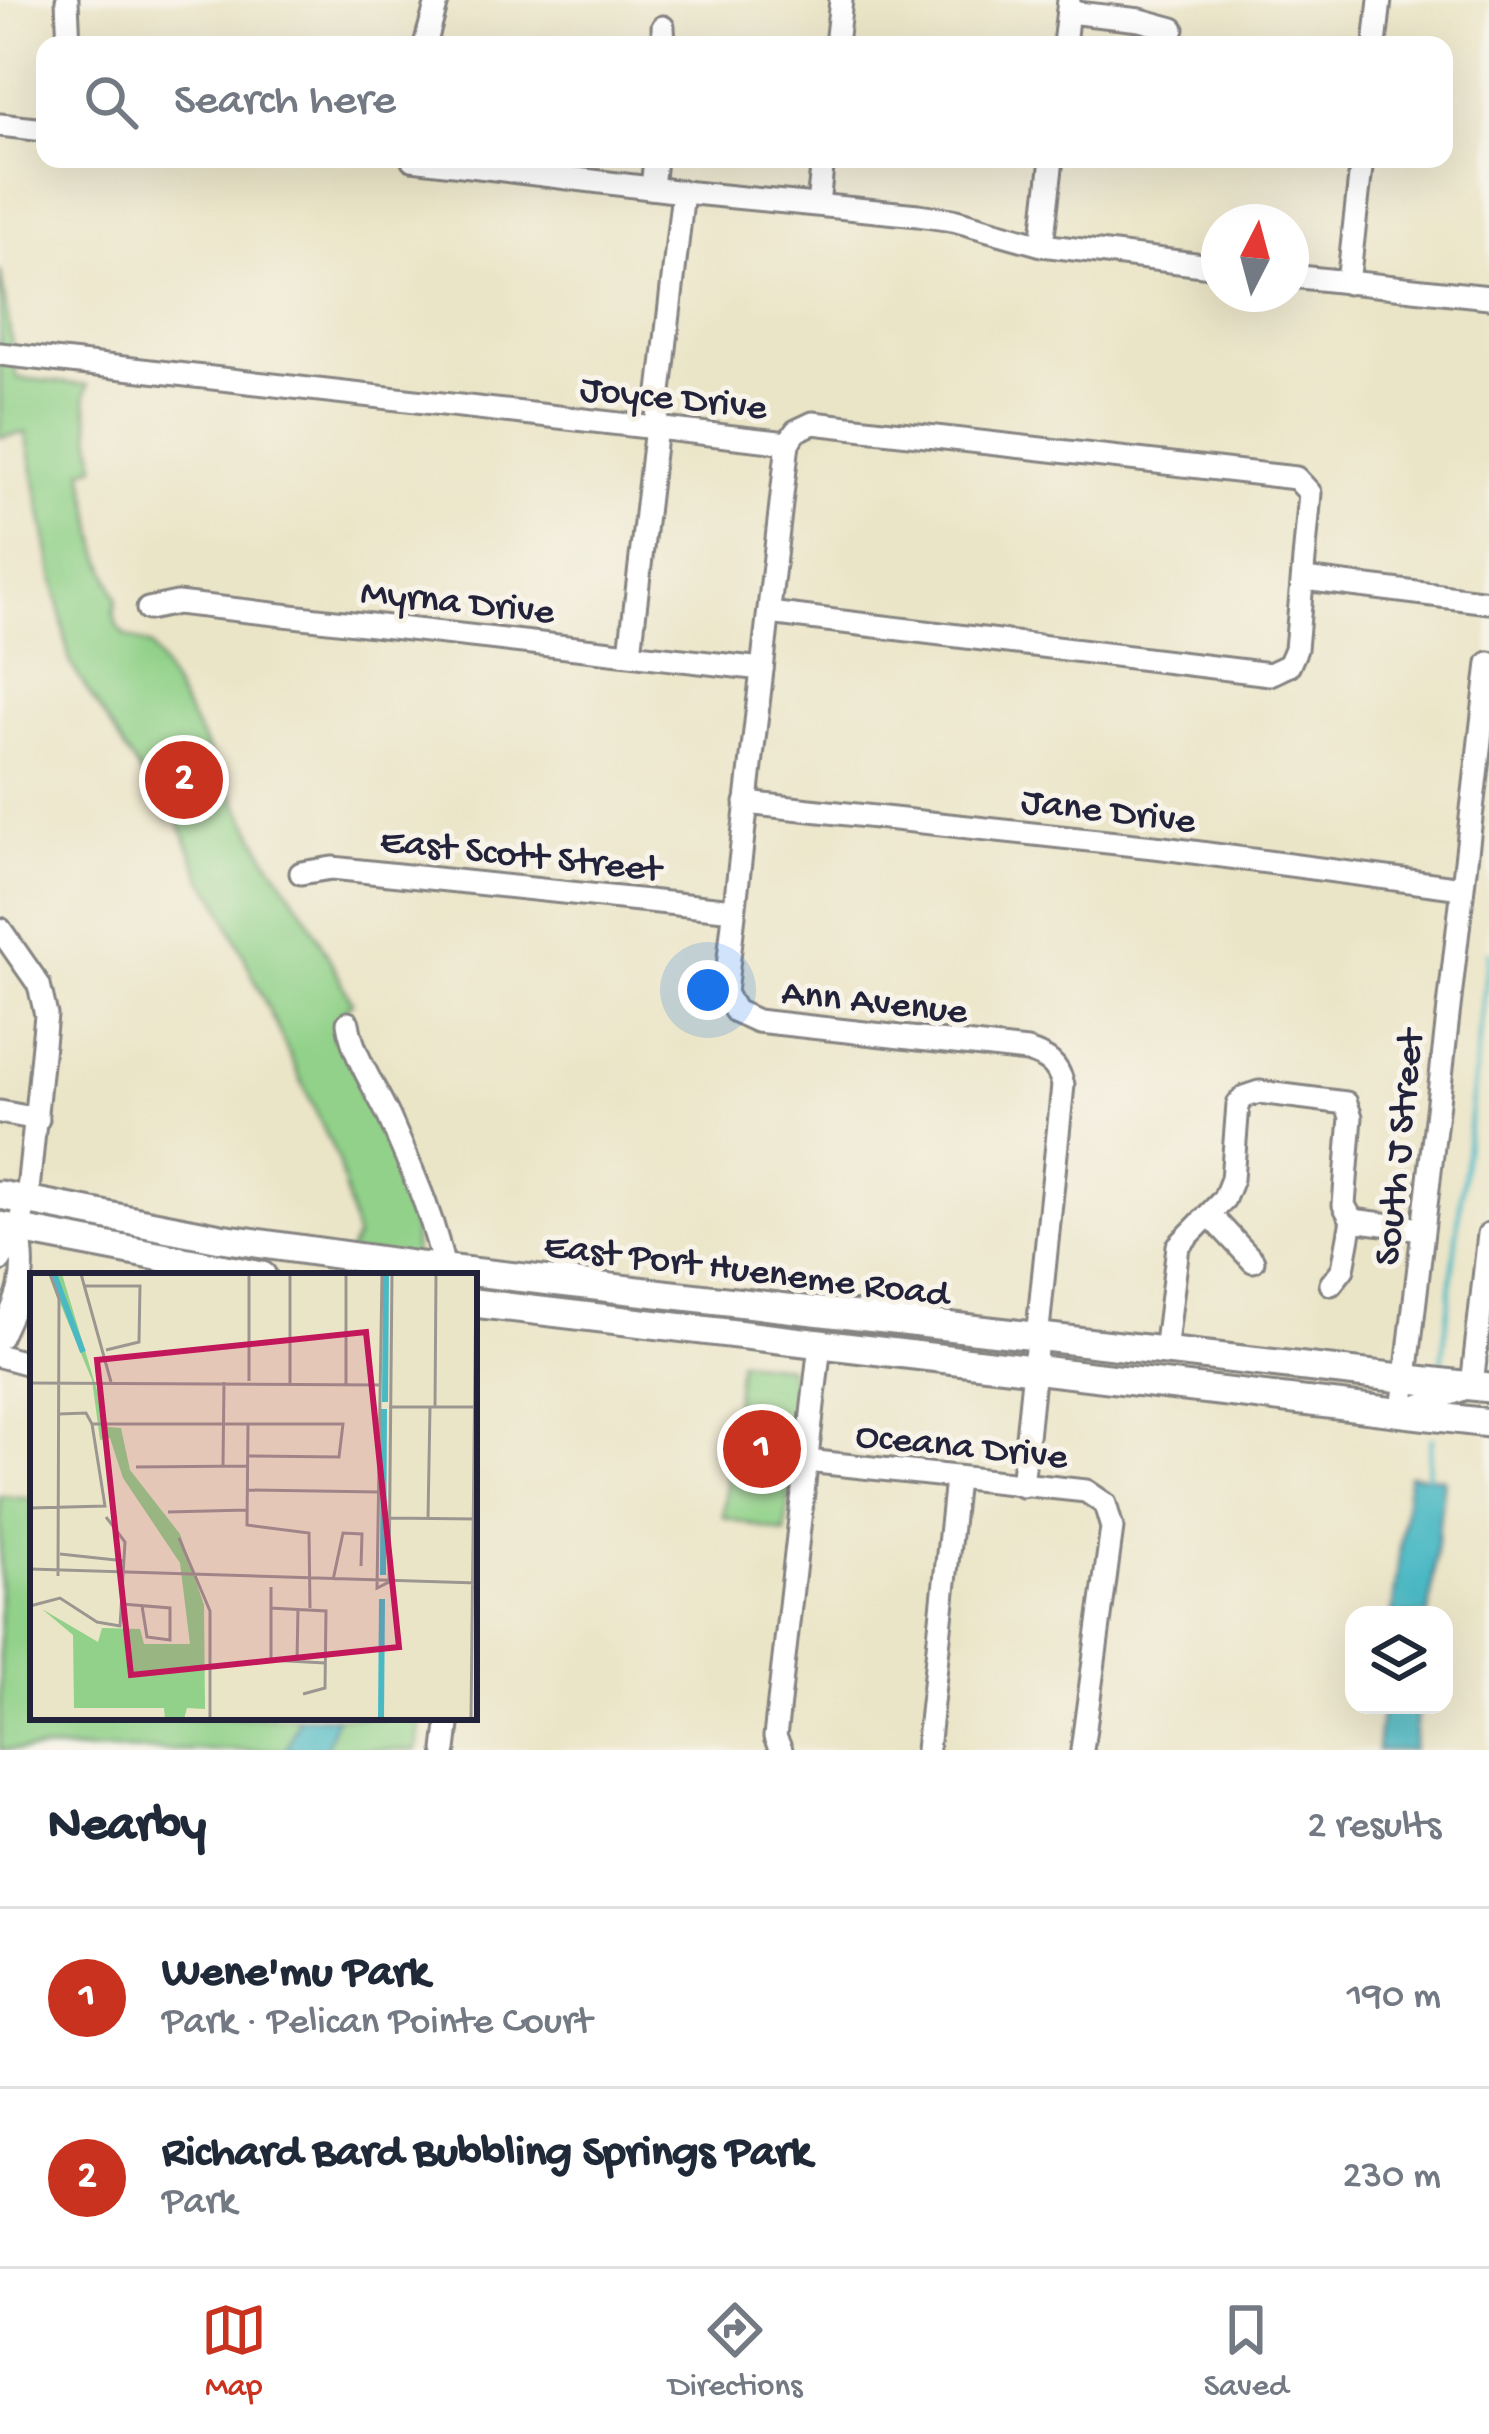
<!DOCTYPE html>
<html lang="en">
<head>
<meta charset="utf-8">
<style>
	:root { --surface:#fff; --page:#f6f6f7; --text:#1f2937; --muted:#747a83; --line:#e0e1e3; --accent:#c8321e }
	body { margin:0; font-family:"Gochi Hand",sans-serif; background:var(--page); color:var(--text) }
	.controls { position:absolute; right:36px; bottom:36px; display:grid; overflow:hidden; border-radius:24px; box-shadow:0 12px 48px #0002 }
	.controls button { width:108px; height:108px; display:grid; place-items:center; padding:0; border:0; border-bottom:3px solid var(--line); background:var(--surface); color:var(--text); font:60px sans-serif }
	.compass { position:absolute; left:1201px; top:204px; width:108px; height:108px; border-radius:50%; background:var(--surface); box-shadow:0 12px 48px #0002; rotate:6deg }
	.you { position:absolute; left:708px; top:990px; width:42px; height:42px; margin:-30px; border:9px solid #fff; border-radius:50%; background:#1a73e8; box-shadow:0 0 0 18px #1a73e833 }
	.badge { display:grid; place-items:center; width:78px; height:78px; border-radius:50%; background:var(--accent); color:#fff; font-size:39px; font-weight:700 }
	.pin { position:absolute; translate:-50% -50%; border:6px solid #fff; box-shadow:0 3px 12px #0006 }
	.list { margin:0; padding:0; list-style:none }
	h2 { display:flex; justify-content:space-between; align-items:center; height:156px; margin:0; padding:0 48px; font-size:51px }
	h2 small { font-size:39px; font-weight:400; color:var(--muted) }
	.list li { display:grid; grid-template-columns:78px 1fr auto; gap:36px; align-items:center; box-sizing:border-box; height:180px; padding:0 48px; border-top:3px solid var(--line) }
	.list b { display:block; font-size:45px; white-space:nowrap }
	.list p { margin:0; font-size:39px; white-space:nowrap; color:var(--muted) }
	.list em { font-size:39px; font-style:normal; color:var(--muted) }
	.icon { flex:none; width:66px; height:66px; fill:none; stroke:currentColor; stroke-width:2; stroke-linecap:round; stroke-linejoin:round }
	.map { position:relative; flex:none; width:1489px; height:1750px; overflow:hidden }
	.search { position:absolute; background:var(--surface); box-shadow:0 12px 48px #0002; left:36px; right:36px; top:36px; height:132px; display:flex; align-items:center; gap:30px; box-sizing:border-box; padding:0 42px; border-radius:24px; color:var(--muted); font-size:45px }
	.sheet { height:516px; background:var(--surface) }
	nav { display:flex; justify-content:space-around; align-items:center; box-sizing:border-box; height:168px; border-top:3px solid var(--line); background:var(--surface); font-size:33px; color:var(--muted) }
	nav a { display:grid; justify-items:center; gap:6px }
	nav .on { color:var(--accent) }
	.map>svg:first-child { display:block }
	.green { fill:#91d189; stroke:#5a7a62; stroke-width:3 }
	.water { fill:#4bb9c4; stroke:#366e80; stroke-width:3 }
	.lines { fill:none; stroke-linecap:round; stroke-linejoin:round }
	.stream { stroke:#4bb9c4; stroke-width:4.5 }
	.minor-casing { stroke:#868482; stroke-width:27 }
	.major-casing { stroke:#868482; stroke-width:33 }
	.minor { stroke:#fff; stroke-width:21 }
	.major { stroke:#fff; stroke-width:27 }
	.labels { text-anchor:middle; stroke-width:10; stroke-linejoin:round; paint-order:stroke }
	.street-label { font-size:39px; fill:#22223b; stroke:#f7f3e8 }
	.inset-river { fill:none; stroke:#4bb9c4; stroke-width:6 }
	.inset-road { fill:none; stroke:#9b9790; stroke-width:3 }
	.view { fill:#c2185b; fill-opacity:0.15; stroke:#c2185b; stroke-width:6 }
	.inset-edge { fill:none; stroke:#22223b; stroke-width:6 }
</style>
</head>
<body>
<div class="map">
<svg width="1489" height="1750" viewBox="0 0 1489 1750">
	<rect width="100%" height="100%" fill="#f7f3e8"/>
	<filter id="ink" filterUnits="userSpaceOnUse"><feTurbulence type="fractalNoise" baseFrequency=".00833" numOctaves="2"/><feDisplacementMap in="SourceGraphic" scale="24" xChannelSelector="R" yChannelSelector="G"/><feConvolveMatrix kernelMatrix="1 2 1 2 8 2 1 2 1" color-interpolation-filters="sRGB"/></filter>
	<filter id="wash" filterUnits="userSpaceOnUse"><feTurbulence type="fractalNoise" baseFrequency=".004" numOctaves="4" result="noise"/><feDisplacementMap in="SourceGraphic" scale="48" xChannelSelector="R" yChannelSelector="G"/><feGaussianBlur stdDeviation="2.7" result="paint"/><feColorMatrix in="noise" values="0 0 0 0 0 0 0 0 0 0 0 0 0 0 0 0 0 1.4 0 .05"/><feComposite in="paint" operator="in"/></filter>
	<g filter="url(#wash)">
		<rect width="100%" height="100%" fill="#ebe5c8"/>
		<g class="green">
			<path d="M 0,269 L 17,378 L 88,385 L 85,395 L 96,466 L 83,470 L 99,550 L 117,599 L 114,613 L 117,626 L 126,636 L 151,646 L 266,856 L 308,918 L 352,1002 L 339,1016 C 349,1075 391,1133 409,1192 C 415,1214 414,1251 415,1276 L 338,1276 L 356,1237 L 338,1160 L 216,896 L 203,880 L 178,820 L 168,818 L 70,663 L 26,433 L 0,437 Z"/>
			<polygon points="739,1361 787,1366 791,1381 802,1381 785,1533 723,1517"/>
			<polygon points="0,1496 33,1499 33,1717 421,1717 417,1750 0,1750"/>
		</g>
		<g class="water">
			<polygon points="1409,1475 1444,1478 1429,1615 1392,1615"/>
			<polygon points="1382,1705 1418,1705 1413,1750 1377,1750"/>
			<polygon points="299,1717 336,1717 326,1750 286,1750"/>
		</g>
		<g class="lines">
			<g class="stream">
				<polyline points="1442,1362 1489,951"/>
				<polyline points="1427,1480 1432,1438"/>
			</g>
		</g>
	</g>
	<g filter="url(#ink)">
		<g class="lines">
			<defs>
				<g id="minor">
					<polyline points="67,0 69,45"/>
					<polyline points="1068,12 1140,20 1173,29"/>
					<polyline points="663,27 664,45"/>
					<polyline points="425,45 437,2"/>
					<polyline points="836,45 841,0"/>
					<polyline points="1064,45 1069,0"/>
					<polyline points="1375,45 1380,0"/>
					<polyline points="0,125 45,130"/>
					<polyline points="412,159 683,192 918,215 953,220 1042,245 1219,267"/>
					<polyline points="652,188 655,159"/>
					<polyline points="818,204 823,159"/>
					<polyline points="1042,245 1052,159"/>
					<polyline points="1291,276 1489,297"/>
					<polyline points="1348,283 1362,159"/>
					<polyline points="0,354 788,443 796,431 813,423 1296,478 1310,493 1296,649 1289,665 1270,674 769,613"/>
					<path d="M 788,443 L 725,993 L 735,1011 L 757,1021 L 1027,1051 C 1047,1057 1058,1064 1063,1085 L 1022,1486"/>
					<polyline points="1304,579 1489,602"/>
					<polyline points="148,609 177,603 762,669"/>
					<polyline points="630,653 683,192"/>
					<polyline points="1489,663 1402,1412 1472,1386 1489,1234"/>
					<polyline points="746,803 1163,848 1462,888"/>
					<polyline points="301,873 332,868 734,910"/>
					<polyline points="0,929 39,985 46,1015 27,1200 18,1230 0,1260"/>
					<path d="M 348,1023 C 353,1056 375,1087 389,1117 C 411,1168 436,1221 445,1276"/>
					<polyline points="0,1112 38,1119"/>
					<polyline points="1211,1216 1253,1261"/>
					<polyline points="1352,1220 1422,1229"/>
					<polyline points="1331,1284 1343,1269 1352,1220"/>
					<path d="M 0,1337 C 19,1296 29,1276 18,1230"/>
					<polyline points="1165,1352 1178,1246 1224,1199 1232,1179 1238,1104 1244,1097 1259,1092 1346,1103 1351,1117 1344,1205 1352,1220"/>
					<polyline points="0,1356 33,1365"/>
					<polyline points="807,1461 1086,1491 1105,1504 1112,1528 1082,1750"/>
					<polyline points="445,1750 449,1717"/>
					<polyline points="781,1750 775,1737 820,1344"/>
					<polyline points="927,1750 956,1479"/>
				</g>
				<g id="major">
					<polyline points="0,1195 221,1238 420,1266 1489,1388"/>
					<polyline points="0,1226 262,1276"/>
					<polyline points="474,1303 1489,1423"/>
				</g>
			</defs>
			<use href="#minor" class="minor-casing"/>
			<use href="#major" class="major-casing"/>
			<use href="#minor" class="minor"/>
			<use href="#major" class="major"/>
		</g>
	</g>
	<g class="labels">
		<g class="street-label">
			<text transform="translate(674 394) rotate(6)" y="14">Joyce Drive</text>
			<text transform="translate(458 598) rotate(6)" y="14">Myrna Drive</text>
			<text transform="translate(1109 807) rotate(7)" y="14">Jane Drive</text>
			<text transform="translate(521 851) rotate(6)" y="14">East Scott Street</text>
			<text transform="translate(875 998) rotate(6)" y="14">Ann Avenue</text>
			<text transform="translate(1395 1147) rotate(-84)" y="14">South J Street</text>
			<text transform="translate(747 1266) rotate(7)" y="14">East Port Hueneme Road</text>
			<text transform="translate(962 1442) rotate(6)" y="14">Oceana Drive</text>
		</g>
	</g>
	<g transform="translate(30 1273)">
		<rect width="447" height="447" fill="#ebe5c8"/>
		<path d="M 18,1 L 32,1 L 78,154 L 91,155 L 100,197 L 150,261 L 174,332 L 175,436 L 157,435 L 154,446 L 135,446 L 134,435 L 44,435 L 43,362 L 12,336 L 68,369 L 72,355 L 110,356 L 114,371 L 160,371 L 150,290 L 93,205 L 80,165 L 70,167 L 62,107 Z" fill="#91d189"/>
		<path d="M 349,326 L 355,326 L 354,446 L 348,446 Z" fill="#4bb9c4"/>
		<path class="inset-river" d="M 24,1 L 53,79M 355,129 L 356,1M 353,302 L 354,136"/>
		<path class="inset-road" d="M 20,1 L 29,26 L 28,303M 51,1 L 81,109M 352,1 L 347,315 L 359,309 L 362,1M 55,13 L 110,13 L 109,69 L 76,77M 0,41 L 1,1M 219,108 L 219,1M 0,110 L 351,112M 260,111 L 260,1M 316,112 L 316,1M 359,134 L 446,134M 405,134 L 406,1M 29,141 L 56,140 L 62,151 L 313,151 L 309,184 L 217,183M 218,152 L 217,252 L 279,260 L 280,335M 193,193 L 194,109M 106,194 L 217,193M 217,217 L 348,219M 0,235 L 75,233 L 62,151M 138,239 L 217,237M 359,245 L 446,246M 398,246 L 400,134M 149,265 L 180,338 L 180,446M 30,281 L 95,288M 0,296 L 447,310M 303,307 L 313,260 L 332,261 L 331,293M 241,314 L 241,387 L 295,390M 92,331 L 140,335 L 140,367 L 117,364 L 112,333M 0,333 L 30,325 L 67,349 L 90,353 L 95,269 L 76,244M 240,335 L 296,338 L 295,415 L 273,421M 267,389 L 268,335M 441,446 L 446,1"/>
		<path class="view" d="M 336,59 L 369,374 L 101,402 L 67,87 Z"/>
		<rect width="447" height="447" class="inset-edge"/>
	</g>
</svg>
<div class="controls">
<button><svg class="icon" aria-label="layers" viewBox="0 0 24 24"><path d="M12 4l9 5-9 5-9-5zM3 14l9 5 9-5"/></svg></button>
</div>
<svg class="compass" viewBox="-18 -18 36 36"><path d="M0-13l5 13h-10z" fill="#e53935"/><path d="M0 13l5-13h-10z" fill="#747a83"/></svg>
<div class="you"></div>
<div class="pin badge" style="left:762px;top:1449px">1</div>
<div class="pin badge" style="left:184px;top:780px">2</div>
<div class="search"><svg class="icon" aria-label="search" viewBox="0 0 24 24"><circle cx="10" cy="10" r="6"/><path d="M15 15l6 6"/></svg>Search here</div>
</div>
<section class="sheet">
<h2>Nearby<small>2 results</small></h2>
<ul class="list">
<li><span class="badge">1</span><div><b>Wene'mu Park</b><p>Park · Pelican Pointe Court</p></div><em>190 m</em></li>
<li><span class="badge">2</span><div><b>Richard Bard Bubbling Springs Park</b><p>Park</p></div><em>230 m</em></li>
</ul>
</section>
<nav>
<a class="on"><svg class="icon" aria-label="map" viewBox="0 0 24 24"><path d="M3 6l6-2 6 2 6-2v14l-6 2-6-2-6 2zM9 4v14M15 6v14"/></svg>Map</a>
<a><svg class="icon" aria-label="directions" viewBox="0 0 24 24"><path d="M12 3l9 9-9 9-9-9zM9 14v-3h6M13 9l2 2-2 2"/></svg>Directions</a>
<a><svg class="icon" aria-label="saved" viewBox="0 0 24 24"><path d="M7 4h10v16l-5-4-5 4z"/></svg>Saved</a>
</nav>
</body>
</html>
